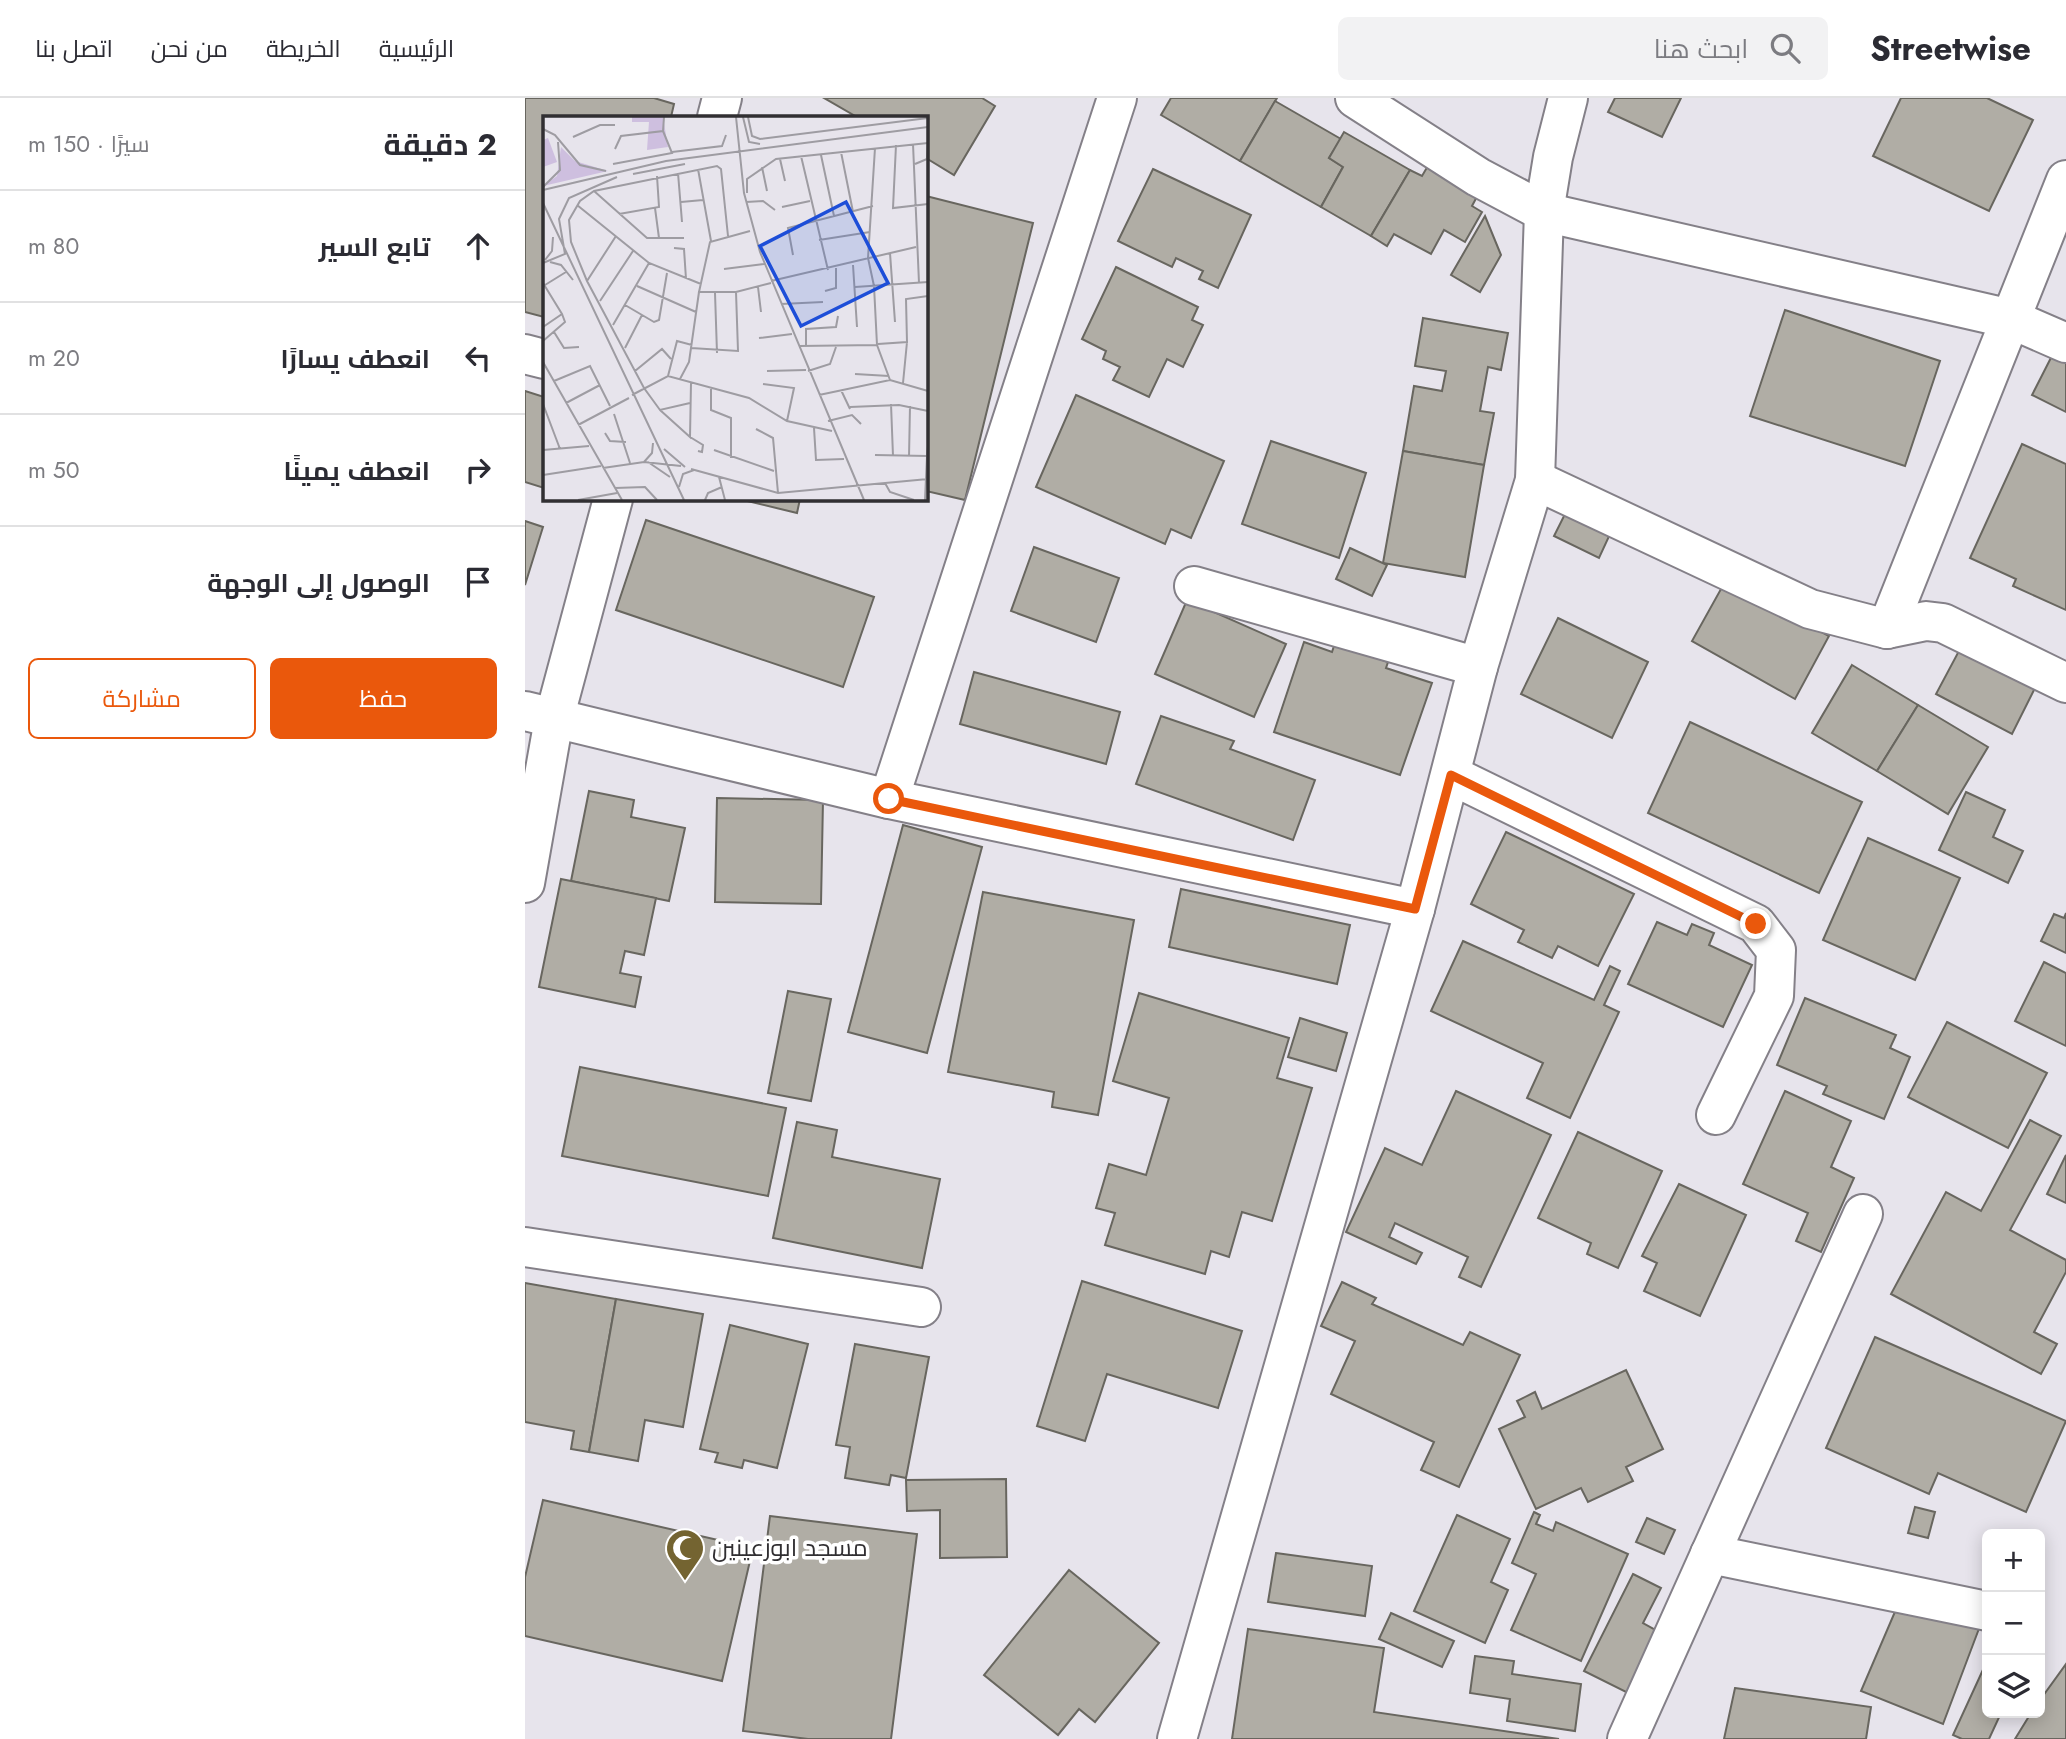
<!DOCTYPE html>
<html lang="ar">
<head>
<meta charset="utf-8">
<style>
	:root { --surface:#fff; --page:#f2f2f3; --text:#2b2b33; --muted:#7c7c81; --line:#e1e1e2; --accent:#ea580c }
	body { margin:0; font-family:Jost,Cairo,sans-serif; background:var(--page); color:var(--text); direction:rtl }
	.controls { position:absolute; right:21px; bottom:21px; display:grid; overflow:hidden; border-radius:10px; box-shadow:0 4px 18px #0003 }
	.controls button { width:63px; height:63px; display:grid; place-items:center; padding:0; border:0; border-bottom:2px solid var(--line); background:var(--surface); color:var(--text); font:35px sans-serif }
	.stop { position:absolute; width:21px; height:21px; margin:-16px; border:5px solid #ea580c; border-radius:50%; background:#fff }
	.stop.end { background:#ea580c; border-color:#fff; box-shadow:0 2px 7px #0008 }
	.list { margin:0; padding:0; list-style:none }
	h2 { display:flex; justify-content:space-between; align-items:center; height:91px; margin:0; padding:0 28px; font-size:30px }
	h2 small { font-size:23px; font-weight:400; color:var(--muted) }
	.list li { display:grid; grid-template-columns:46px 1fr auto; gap:21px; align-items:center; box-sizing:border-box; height:112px; padding:0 28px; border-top:2px solid var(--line) }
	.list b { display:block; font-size:26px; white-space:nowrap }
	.list em { font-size:23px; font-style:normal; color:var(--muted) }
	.actions { display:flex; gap:14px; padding:21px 28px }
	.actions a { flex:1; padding:16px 0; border:2px solid var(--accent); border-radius:10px; text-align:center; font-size:24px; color:var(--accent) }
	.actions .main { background:var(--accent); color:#fff }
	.icon { flex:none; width:38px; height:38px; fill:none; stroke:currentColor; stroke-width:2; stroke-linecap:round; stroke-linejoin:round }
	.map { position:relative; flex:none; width:1541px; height:1641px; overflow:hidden; direction:ltr }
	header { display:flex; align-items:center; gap:42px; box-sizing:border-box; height:98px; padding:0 35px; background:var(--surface); border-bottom:2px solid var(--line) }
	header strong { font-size:33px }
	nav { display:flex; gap:38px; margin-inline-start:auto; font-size:24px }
	.search { width:490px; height:63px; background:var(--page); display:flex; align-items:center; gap:18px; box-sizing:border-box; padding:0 24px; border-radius:10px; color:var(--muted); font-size:26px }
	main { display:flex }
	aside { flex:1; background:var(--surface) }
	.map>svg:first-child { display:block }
	.building { fill:#b0ada5; stroke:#68665f; stroke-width:2 }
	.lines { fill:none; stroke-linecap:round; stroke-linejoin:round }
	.minor-casing { stroke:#848088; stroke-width:42 }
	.minor { stroke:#fff; stroke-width:38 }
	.route { stroke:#ea580c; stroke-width:9 }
	.labels { text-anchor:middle; stroke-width:7; stroke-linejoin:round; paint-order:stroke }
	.poi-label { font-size:24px; fill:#312f32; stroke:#fff; text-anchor:start }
	.inset-road { fill:none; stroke:#9e9ca2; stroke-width:2 }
	.view { fill:#1d4ed8; fill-opacity:0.15; stroke:#1d4ed8; stroke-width:3.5 }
	.inset-edge { fill:none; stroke:#312f32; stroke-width:3.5 }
</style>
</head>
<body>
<header>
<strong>Streetwise</strong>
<div class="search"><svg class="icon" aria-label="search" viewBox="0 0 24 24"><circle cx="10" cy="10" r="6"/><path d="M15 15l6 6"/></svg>ابحث هنا</div>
<nav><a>الرئيسية</a><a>الخريطة</a><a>من نحن</a><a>اتصل بنا</a></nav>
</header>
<main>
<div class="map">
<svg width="1541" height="1641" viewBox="0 0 1541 1641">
	<rect width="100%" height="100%" fill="#e7e4ec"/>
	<g class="building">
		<polygon points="0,0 129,0 149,6 146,19 19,19 19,219 0,214"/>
		<polygon points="299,0 457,0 470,8 429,77 401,60 401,19 332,19"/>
		<polygon points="646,0 752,0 715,63 636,17"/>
		<polygon points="1090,0 1156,0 1137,39 1083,14"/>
		<polygon points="1376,0 1462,0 1508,22 1464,113 1348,58"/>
		<polygon points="750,3 816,41 804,60 818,69 796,109 715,63"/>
		<polygon points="819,34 885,72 846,138 796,109 818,69 804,60"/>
		<polygon points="904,66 954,95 947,108 957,114 940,144 919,132 906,156 869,136 862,148 846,138 885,72 897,78"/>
		<polygon points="628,71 726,117 693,190 674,181 678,173 651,160 647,169 593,143"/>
		<polygon points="401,98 508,125 440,402 401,393"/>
		<polygon points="960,118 976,157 955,194 926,177"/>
		<polygon points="591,169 673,209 667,222 678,227 658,269 642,261 624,299 588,282 595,269 578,261 581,253 557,241"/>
		<polygon points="1260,212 1415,263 1380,368 1225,318"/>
		<polygon points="898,220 983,235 976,272 963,269 955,313 969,315 959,367 878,353 889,288 917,293 921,273 890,268"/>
		<polygon points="1532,248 1541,253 1541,314 1507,297"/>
		<polygon points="0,293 19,299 19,390 0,384"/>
		<polygon points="551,297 699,363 666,440 646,431 640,446 511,389"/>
		<polygon points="746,343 841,375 814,460 717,426"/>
		<polygon points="1497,346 1541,366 1541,512 1488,488 1491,481 1445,460"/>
		<polygon points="878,353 959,367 940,479 858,465"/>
		<polygon points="214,401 275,401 272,415"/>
		<polygon points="1042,412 1086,434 1074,460 1029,438"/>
		<polygon points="121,422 349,499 318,589 91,512"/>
		<polygon points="0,423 18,429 0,487"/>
		<polygon points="509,449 594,480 571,544 486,513"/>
		<polygon points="825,450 862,467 847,498 811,481"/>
		<polygon points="1201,482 1304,538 1270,601 1167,543"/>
		<polygon points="662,502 761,546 729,619 630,576"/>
		<polygon points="1033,520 1123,564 1087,640 996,596"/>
		<polygon points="779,544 807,554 810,545 863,564 861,570 907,585 875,677 749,634"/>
		<polygon points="1435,551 1510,590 1487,636 1411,596"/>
		<polygon points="1327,567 1393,607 1352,673 1287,635"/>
		<polygon points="449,574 595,614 581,666 435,626"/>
		<polygon points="1393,607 1463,649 1423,716 1352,673"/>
		<polygon points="636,618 709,643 705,651 790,682 768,742 611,686"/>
		<polygon points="1165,624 1337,704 1294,795 1123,715"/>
		<polygon points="64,693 109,702 106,719 160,730 144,803 46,783"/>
		<polygon points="1441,694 1480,712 1468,739 1498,753 1483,785 1414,752"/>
		<polygon points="192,700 298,702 296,806 190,804"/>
		<polygon points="378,727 457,749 402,955 323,934"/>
		<polygon points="981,734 1109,796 1073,868 1033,848 1027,860 993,844 999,832 946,806"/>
		<polygon points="1343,740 1435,780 1390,882 1298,842"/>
		<polygon points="36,781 131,800 119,857 100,853 95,875 116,879 110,909 14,889"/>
		<polygon points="656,791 825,827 812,886 644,849"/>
		<polygon points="458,794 609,822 573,1017 527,1009 529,994 423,974"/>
		<polygon points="1541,815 1541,855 1516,843 1529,816 1539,820"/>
		<polygon points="1132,824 1162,837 1167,826 1189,835 1184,847 1227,867 1198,929 1103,886"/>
		<polygon points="938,843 1069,902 1085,868 1095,873 1079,907 1094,914 1045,1020 1002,1000 1018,965 906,913"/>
		<polygon points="1519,864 1541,875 1541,948 1490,923"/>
		<polygon points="263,893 306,901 286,1003 243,995"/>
		<polygon points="614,895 764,940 752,980 787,990 747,1123 717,1114 704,1159 686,1153 680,1176 580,1147 590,1115 571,1110 584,1066 621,1077 644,1000 588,983"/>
		<polygon points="1280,900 1371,937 1365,950 1385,959 1359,1021 1298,996 1302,988 1252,967"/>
		<polygon points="775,920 822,935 811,973 763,959"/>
		<polygon points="1422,924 1522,975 1483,1050 1383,999"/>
		<polygon points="55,969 261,1010 243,1098 37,1058"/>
		<polygon points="931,993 1026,1037 956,1189 934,1179 943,1159 870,1125 864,1139 897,1155 891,1166 821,1134 860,1050 897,1067"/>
		<polygon points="1260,993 1326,1023 1306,1069 1329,1080 1296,1154 1271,1143 1283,1115 1218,1086"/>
		<polygon points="1505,1022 1536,1038 1485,1132 1541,1162 1541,1174 1509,1234 1532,1246 1516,1276 1366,1196 1421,1094 1456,1113"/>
		<polygon points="272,1024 312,1032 307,1059 415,1081 397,1170 248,1140"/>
		<polygon points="1053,1034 1137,1073 1093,1170 1062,1156 1066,1145 1013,1120"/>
		<polygon points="1541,1057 1541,1105 1522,1096"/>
		<polygon points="1154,1086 1221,1117 1175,1218 1119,1193 1132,1165 1117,1158"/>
		<polygon points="557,1183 717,1233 693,1310 582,1276 560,1343 512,1328"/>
		<polygon points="817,1184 851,1200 847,1206 938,1247 945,1234 995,1257 934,1389 896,1372 909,1344 806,1296 830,1243 796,1228"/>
		<polygon points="0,1185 91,1201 64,1354 46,1351 49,1333 0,1324"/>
		<polygon points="91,1201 178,1216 158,1329 120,1322 113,1363 64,1354"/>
		<polygon points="205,1227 283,1246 252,1370 219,1362 217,1370 190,1364 193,1355 175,1351"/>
		<polygon points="1350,1239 1541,1323 1501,1414 1413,1375 1404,1396 1301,1350"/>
		<polygon points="330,1246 404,1259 381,1380 366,1377 364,1387 320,1380 325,1349 311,1347"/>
		<polygon points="1101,1272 1138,1351 1101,1369 1108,1383 1063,1404 1056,1390 1011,1411 974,1331 1000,1319 992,1303 1010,1294 1017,1311"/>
		<polygon points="481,1381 482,1459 415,1460 415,1412 382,1413 381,1382"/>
		<polygon points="18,1402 228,1450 197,1583 0,1538 0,1479"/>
		<polygon points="1390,1409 1410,1414 1403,1440 1383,1435"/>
		<polygon points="1009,1414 1015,1417 1011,1426 1028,1433 1031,1424 1103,1456 1056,1563 986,1532 1011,1476 987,1465"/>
		<polygon points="932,1417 985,1441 966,1484 983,1492 960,1545 889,1513"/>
		<polygon points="245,1418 392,1436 366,1641 283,1641 218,1633"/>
		<polygon points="1122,1420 1150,1432 1139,1456 1111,1444"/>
		<polygon points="751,1455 847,1468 840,1518 743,1504"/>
		<polygon points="544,1472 634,1545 570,1624 554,1611 533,1637 459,1577"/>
		<polygon points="1108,1476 1136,1490 1118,1525 1134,1534 1103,1595 1059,1573"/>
		<polygon points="1375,1502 1455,1528 1418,1626 1336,1593"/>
		<polygon points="866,1515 929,1543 917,1569 854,1541"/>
		<polygon points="723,1531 859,1550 849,1614 1034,1641 707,1641"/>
		<polygon points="950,1558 989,1563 987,1576 1056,1586 1050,1633 982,1623 985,1601 945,1595"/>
		<polygon points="1462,1563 1462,1615 1476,1615 1464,1641 1437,1641 1428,1637"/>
		<polygon points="1541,1566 1541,1641 1490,1641 1506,1615 1515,1615 1515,1602"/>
		<polygon points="1210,1590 1346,1609 1341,1641 1199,1641"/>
	</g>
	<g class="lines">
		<defs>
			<g id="minor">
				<polyline points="830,0 953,79 1019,114 1486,221 1541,245"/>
				<polyline points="192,19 197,0"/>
				<polyline points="0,256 19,261"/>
				<polyline points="1010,382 1285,511 1362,531 1401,523 1418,525 1541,585"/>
				<polyline points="669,488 953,569"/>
				<polyline points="1362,531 1541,82"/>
				<polyline points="0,613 364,701 890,811"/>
				<polyline points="926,677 1231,826 1251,852 1249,898 1191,1017"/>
				<polyline points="364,701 592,0"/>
				<polyline points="0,785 29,621 88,401"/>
				<polyline points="0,1149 396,1209"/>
				<polyline points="1185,1456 1462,1513"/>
				<polyline points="652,1641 890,811 953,569 1010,382 1019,114 1028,59 1043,0"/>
				<polyline points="1102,1641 1338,1116"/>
			</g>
		</defs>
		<use href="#minor" class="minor-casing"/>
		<use href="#minor" class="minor"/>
	</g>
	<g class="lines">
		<polyline class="route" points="364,701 890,811 926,677 1231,826"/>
	</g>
	<defs>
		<symbol id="mosque-pin" viewBox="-11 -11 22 30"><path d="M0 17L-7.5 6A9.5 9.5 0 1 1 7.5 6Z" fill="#746431" stroke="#fff"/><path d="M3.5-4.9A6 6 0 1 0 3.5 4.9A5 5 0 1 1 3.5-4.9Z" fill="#fff"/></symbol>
	</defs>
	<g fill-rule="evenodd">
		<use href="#mosque-pin" x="138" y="1428" width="44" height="60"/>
	</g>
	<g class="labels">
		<g class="poi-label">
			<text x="187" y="1458">مسجد ابوزعينين</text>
		</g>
	</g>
	<g transform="translate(18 18)">
		<rect width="385" height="385" fill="#e7e4ec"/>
		<path d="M 89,1 L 120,1 L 125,31 L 104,34 L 106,6 L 89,6 ZM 5,22 L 14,46 L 0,51 L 0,24 ZM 18,31 L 32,45 L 65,55 L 0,70 L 14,60 Z" fill="#cebfdf"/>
		<path class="inset-road" d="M 193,1 L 201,77 L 217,136 L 321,384M 200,1 L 206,26 L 217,28M 205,1 L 209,20 L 217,23 L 385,2M 0,13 L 12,19 L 37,49 L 63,55M 30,21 L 57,9 L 72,9M 370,28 L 376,167M 353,29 L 350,92 L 385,88M 332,32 L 325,142 L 331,170 L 334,229M 72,33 L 78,20 L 120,15 L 121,1M 129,36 L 179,30 L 183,19M 298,36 L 310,96M 278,39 L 291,100M 258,40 L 285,154M 237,43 L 242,65M 70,48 L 129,37 L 120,15M 372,48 L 384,43 L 385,27M 219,51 L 224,75M 155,53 L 168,125M 135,57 L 139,106M 90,58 L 142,48M 0,71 L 17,54 L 15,26M 0,74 L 123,45 L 385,11M 51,75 L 104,122 L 141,122M 204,77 L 204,63 L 233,43 L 385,27M 138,86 L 160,84M 203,86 L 220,85 L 232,94M 0,87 L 141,384M 34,89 L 106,147 L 158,168M 239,91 L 267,85M 112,92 L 116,122M 76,98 L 116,91 L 114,60M 207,115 L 167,126 L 156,176 L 193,176 L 228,167M 276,124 L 327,116M 131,132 L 141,133 L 143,163M 347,137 L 352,206M 250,139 L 245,112 L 330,90M 2,144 L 9,135 L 10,121M 7,146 L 18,149 L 30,164M 0,147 L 22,138 L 16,103 L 26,82 L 74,61M 310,149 L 314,211M 181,153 L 221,148M 44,165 L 73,120M 228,165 L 373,131M 0,167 L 19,198 L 0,211M 2,169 L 23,156M 94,170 L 153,196M 215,171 L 218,196M 312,171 L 385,166M 282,175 L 293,172 L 293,152M 172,177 L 174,237M 57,185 L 90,135M 238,188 L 280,186M 82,189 L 111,206 L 116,204 L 124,157M 70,209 L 106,147M 11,216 L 21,232 L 36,231M 216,222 L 249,218M 0,225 L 22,206 L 19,198M 335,228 L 364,226 L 363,183 L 385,180M 256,230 L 334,229 L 347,264M 263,230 L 263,213 L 293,211 L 295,200M 82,232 L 99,199M 148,232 L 195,235 L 193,176M 0,246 L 79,384M 92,255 L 119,233 L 128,243M 224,255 L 263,254M 265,255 L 287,248 L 293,231M 312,258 L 346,260M 125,260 L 134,225 L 149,229M 137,263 L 146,246 L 156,176M 11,265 L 47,250 L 67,290M 360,267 L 364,226M 220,268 L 251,272 L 244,305M 168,273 L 168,294 L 188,302 L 188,342M 298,274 L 307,293M 89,279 L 125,260 L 206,282 L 244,305 L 289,315M 276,279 L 347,264 L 385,275M 23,287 L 57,269M 147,287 L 117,294 L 101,272 L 44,165 L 28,126 L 26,104 L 37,85 L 51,75 L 174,50 L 178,53 L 185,120M 0,288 L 17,333M 348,288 L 350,340M 307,291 L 356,289 L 385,295M 117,294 L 147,321 L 148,267M 71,298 L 87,347M 285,305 L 309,299 L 318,308M 35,309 L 86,282M 271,312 L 273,344 L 301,343M 213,313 L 230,322 L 235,377M 62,317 L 67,325 L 83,326M 147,321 L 160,329 L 159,336 L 155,335M 121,333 L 142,351M 0,334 L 46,330M 171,334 L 231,355M 332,339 L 384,340 L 385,330M 366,341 L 367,290M 101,346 L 109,337 L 110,327M 105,346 L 127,361M 60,352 L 101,346 L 138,350M 148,353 L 235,377 L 385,363M 0,359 L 58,350M 176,361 L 182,384M 342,367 L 347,376 L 371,384M 136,371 L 140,358 L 151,354M 72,372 L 102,371 L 114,384M 35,384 L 74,377M 162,384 L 165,377 L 179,371M 382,384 L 384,340"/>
		<path class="view" d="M 303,86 L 345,167 L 258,210 L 217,130 Z"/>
		<rect width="385" height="385" class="inset-edge"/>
	</g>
</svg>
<div class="controls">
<button>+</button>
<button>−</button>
<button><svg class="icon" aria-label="layers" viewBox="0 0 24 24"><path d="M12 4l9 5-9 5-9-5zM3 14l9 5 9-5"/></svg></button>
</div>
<div class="stop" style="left:364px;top:701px"></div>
<div class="stop end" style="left:1231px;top:826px"></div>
</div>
<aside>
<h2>2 دقيقة<small>سيرًا · 150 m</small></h2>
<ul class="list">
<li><svg class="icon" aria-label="ahead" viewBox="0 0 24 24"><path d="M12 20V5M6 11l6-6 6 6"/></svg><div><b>تابع السير</b></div><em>80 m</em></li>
<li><svg class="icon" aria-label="left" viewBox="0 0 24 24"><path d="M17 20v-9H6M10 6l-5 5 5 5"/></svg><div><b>انعطف يسارًا</b></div><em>20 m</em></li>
<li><svg class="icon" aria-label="right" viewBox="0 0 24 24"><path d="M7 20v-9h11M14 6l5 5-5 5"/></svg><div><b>انعطف يمينًا</b></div><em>50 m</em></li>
<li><svg class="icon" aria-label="arrive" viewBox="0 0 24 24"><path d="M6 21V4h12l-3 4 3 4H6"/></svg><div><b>الوصول إلى الوجهة</b></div></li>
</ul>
<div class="actions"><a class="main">حفظ</a><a>مشاركة</a></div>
</aside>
</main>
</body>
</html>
